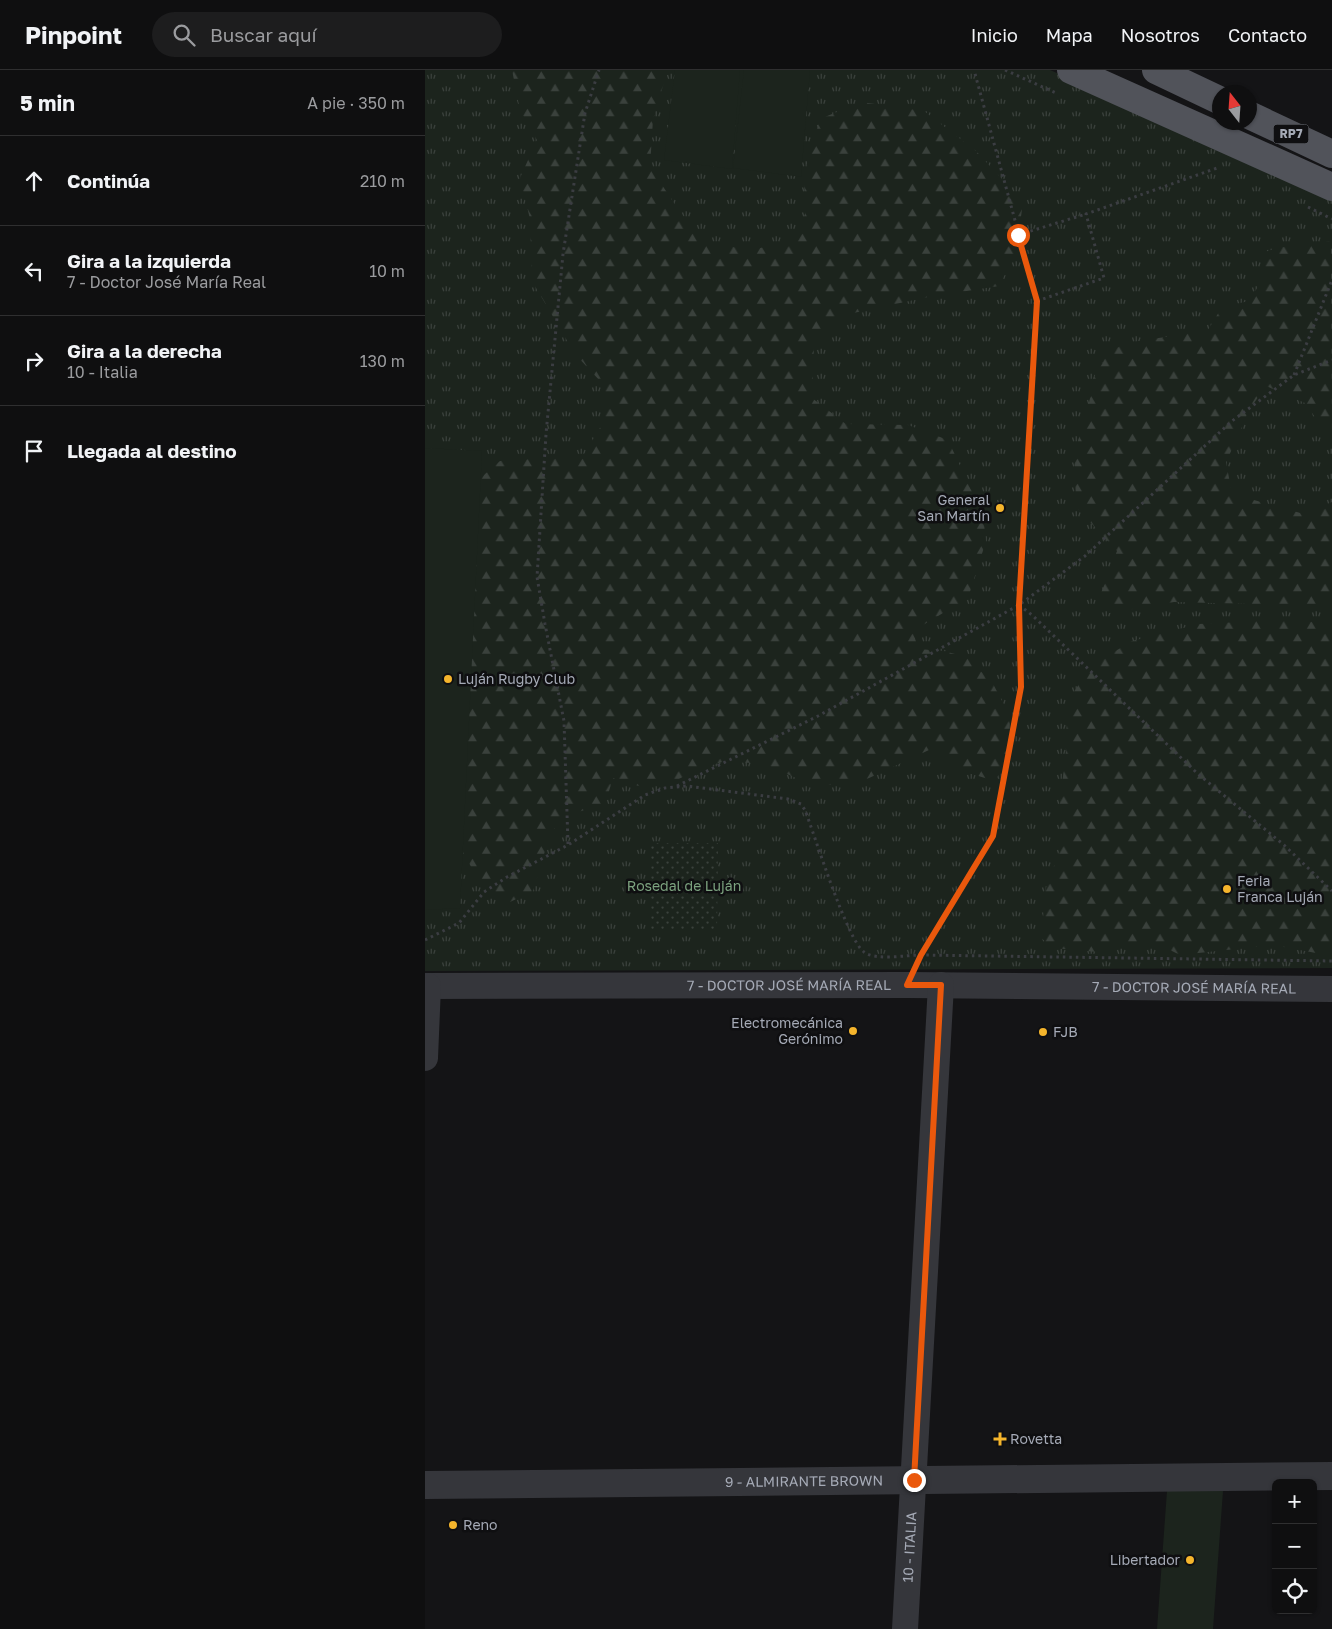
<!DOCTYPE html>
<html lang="es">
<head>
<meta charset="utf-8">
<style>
	:root { --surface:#0f0f10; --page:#1d1d1e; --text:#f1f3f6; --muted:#9b9c9f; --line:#2f2f30 }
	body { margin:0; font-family:"Golos Text",sans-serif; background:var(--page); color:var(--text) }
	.controls { position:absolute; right:15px; bottom:15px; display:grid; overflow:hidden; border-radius:8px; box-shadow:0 1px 4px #0004 }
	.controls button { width:45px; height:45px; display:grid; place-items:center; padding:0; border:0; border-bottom:1px solid var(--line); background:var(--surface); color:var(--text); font:25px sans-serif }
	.compass { position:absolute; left:787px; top:15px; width:45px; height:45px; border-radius:50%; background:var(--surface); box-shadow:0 1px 4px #0004; rotate:343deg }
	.stop { position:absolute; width:15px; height:15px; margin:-11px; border:4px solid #ea580c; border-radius:50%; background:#fff }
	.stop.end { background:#ea580c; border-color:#fff; box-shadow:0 1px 5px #0008 }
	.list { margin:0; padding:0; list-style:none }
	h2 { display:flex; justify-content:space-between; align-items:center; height:65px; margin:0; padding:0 20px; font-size:21px }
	h2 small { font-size:16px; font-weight:400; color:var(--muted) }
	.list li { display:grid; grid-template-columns:32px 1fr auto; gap:15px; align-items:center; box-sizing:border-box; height:90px; padding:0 20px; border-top:1px solid var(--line) }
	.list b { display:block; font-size:19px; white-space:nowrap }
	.list p { margin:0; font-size:16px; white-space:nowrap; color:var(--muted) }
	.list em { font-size:16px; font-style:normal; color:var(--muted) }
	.icon { flex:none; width:28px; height:28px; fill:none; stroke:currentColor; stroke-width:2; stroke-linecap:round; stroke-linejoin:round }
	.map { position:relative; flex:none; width:907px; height:1559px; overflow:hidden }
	header { display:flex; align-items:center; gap:30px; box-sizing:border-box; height:70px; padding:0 25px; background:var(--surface); border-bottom:1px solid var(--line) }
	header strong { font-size:24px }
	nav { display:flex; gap:28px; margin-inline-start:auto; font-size:18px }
	.search { width:350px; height:45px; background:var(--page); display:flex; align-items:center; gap:12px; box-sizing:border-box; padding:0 18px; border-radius:28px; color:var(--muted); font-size:19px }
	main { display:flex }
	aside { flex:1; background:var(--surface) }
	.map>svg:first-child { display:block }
	.grass { fill:url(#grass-tufts) }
	.forest { fill:url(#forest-firs) }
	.garden { fill:url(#garden-dots) }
	.pitch { fill:#1c241d }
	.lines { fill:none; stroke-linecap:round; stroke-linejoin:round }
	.path { stroke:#3b3d42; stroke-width:3; stroke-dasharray:2.5 4; stroke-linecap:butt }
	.minor { stroke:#35363b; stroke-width:26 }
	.tertiary { stroke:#35363b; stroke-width:28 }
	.primary { stroke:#51535a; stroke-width:28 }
	.route { stroke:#ea580c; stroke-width:6 }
	.poi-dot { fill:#f5b52c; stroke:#0f0f11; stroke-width:2 }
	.labels { text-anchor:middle; stroke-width:5; stroke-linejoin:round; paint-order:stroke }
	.shield { fill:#0f0f11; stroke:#787c84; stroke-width:1 }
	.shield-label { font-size:12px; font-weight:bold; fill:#a5aab6 }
	.poi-label { font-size:14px; fill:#a5aab6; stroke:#0f0f11; text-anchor:start }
	.park-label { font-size:14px; fill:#7ca27f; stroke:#0f0f11 }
	.street-label { font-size:14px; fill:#a5aab6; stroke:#0f0f11 }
</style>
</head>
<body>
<header>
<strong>Pinpoint</strong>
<div class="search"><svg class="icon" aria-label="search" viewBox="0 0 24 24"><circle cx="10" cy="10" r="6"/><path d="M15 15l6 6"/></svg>Buscar aquí</div>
<nav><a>Inicio</a><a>Mapa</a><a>Nosotros</a><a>Contacto</a></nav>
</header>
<main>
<aside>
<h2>5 min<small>A pie · 350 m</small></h2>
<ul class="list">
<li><svg class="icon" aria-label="ahead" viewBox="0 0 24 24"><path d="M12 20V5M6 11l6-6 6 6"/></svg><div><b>Continúa</b></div><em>210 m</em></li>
<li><svg class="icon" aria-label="left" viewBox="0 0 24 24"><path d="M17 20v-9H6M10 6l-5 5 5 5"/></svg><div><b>Gira a la izquierda</b><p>7 - Doctor José María Real</p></div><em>10 m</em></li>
<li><svg class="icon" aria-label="right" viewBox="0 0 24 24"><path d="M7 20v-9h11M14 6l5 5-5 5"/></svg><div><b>Gira a la derecha</b><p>10 - Italia</p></div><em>130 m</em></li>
<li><svg class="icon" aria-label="arrive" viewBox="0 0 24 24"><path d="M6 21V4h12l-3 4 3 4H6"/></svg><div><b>Llegada al destino</b></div></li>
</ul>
</aside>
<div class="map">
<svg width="907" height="1559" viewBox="0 0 907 1559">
	<defs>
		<pattern id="grass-tufts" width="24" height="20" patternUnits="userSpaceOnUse" patternTransform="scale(1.25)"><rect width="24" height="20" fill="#1c241d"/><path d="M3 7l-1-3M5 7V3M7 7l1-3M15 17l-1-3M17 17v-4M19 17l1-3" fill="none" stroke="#3a413c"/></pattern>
		<pattern id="forest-firs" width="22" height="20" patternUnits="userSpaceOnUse" patternTransform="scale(1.25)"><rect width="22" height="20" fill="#1c241d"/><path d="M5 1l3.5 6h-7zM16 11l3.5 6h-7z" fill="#3a413c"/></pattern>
		<pattern id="garden-dots" width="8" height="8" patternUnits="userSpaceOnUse" patternTransform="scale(1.25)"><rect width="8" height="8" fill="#1c241d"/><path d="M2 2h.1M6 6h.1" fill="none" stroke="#3a413c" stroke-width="1.8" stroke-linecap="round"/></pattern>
	</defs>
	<rect width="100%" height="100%" fill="#141416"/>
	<polygon class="grass" points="0,0 625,0 907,127 907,898 0,901"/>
	<g class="forest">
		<polygon points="87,0 248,0 241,6 228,49 225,97 249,133 274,168 324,181 370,169 380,144 379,104 395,49 436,32 499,41 551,81 598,132 591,183 574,216 503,227 419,245 389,274 387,328 421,354 483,355 523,370 558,445 561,471 543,528 488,561 493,579 519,581 541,587 567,612 585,646 584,686 570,711 530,699 504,680 427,716 382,713 340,694 300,691 269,701 250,711 217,717 188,708 180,734 153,742 126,761 108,821 85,832 57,817 24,756 37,424 75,391 158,386 176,356 176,312 150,284 107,211 105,149 95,108 112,70 95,40"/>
		<polygon points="906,171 907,371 880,333 841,316 824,340 814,364 801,392 807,424 879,444 907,432 907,536 749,532 684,543 676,523 692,481 652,438 649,385 664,333 668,309 684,281 703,273 783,260 797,237 824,231 836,212 840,182 854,177 871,177"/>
		<polygon points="854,550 907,553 907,886 848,875 755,885 727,871 694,874 672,882 629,878 616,868 621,818 635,779 634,740 641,681 640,671 645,628 666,596 707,571 774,554"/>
	</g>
	<polygon class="garden" points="225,773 293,773 292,859 225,859"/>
	<g class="pitch">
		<polygon points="250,0 315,0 307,99 239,90"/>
		<polygon points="319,0 385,0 376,107 308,98"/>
		<polygon points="0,378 57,381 35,838 0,840"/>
		<polygon points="742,1421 798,1421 788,1559 732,1559"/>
	</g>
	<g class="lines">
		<g class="path">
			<polyline points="580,0 631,23"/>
			<polyline points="883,137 907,149"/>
			<polyline points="593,165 661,144"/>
			<polyline points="612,231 679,208 661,144 795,97"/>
			<polyline points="869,305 907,210"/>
			<polyline points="594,535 607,545 773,704 859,775 907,821"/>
			<polyline points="252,716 393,646 594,535 660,486 807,351 869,305 907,290"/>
			<polyline points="143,774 139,651 120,554 112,507 121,364 138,184 160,43 174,0"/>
			<path d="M 0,870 L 34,853 L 59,822 L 82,807 L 143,775 L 220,725 L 240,718 L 262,716 L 363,729 L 376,734 L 380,740 C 390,766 422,870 439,882 C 451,891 481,885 496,885 L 907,891"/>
			<polyline points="496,885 568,766 595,617 594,535 612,231 549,0"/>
		</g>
		<g class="minor">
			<path id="s1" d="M 0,916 L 483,915 L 907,919"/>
			<polyline points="0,988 3,916"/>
			<path id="s2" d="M 480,1559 L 516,915"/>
		</g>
		<path class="tertiary" id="s3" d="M 0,1415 L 907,1406"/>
		<g class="primary">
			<polyline points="646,0 907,117"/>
			<polyline points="731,0 794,30"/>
			<polyline points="824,45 907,84"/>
		</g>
	</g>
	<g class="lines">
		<polyline class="route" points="489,1410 516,915 482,915 496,885 568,766 596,617 594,535 612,231 593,165"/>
	</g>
	<g class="poi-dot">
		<circle cx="575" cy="438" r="5"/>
		<circle cx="23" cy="609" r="5"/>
		<circle cx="802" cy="819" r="5"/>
		<circle cx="428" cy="961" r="5"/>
		<circle cx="618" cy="962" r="5"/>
		<path d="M572.5 1361.5h5v5h5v5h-5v5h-5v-5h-5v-5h5z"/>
		<circle cx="28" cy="1455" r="5"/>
		<circle cx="765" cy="1490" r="5"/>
	</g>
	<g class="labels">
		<rect class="shield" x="848.5" y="54.5" width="35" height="19" rx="4"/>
		<g class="shield-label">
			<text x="866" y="68">RP7</text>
		</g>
		<g class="poi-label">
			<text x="565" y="435" text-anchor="end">General<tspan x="565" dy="16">San Martín</tspan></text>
			<text x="33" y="614">Luján Rugby Club</text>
			<text x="812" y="816">Feria<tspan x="812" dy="16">Franca Luján</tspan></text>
			<text x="418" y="958" text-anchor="end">Electromecánica<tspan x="418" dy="16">Gerónimo</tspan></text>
			<text x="628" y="967">FJB</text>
			<text x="585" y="1374">Rovetta</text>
			<text x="38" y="1460">Reno</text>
			<text x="755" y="1495" text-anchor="end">Libertador</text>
		</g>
		<g class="park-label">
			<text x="259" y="821">Rosedal de Luján</text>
		</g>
		<g class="street-label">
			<text dy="5" stroke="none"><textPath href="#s1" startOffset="364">7 - DOCTOR JOSÉ MARÍA REAL</textPath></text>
			<text dy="5" stroke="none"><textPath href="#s1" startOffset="769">7 - DOCTOR JOSÉ MARÍA REAL</textPath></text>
			<text dy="5" stroke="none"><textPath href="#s3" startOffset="379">9 - ALMIRANTE BROWN</textPath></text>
			<text dy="5" stroke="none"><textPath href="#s2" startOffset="82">10 - ITALIA</textPath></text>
		</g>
	</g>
</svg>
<div class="controls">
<button>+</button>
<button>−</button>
<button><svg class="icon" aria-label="locate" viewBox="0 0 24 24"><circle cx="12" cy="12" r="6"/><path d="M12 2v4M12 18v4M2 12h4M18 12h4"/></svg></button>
</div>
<svg class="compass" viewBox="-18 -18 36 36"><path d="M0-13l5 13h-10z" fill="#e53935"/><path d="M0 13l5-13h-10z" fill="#9b9c9f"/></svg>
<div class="stop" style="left:593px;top:165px"></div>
<div class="stop end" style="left:489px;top:1410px"></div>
</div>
</main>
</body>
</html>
